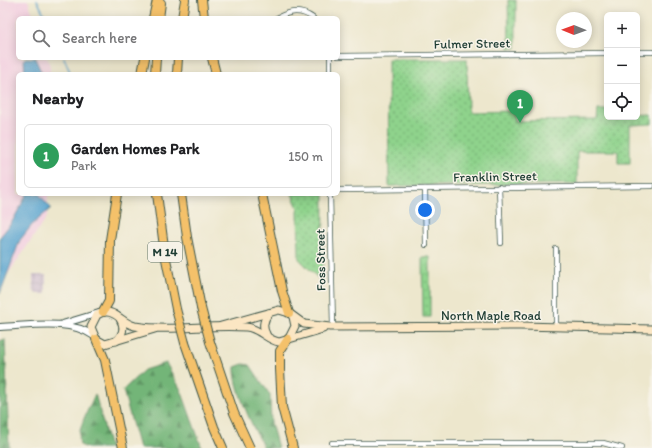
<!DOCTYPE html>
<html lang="en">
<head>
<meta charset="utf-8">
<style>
	:root { --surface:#fff; --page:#f6f6f6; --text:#202124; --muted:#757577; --line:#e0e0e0; --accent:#1a73e8 }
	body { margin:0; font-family:Itim,sans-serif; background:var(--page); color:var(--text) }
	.controls { position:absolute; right:12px; top:12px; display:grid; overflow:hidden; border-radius:6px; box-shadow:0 2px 10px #0003 }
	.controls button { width:36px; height:36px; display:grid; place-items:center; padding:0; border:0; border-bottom:1px solid var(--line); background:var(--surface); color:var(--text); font:20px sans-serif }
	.compass { position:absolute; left:556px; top:12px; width:36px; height:36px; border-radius:50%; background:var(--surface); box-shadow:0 2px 10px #0003; rotate:271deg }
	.you { position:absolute; left:425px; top:210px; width:14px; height:14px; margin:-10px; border:3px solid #fff; border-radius:50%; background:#1a73e8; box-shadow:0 0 0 6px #1a73e833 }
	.badge { display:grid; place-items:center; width:26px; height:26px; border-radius:50%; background:var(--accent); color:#fff; font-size:13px; font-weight:700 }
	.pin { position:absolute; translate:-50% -33px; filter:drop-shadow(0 1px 2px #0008) }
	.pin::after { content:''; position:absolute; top:21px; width:14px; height:12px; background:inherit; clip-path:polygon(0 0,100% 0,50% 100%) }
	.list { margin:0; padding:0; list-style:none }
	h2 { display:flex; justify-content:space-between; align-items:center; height:52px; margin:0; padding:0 16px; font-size:17px }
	h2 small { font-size:13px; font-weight:400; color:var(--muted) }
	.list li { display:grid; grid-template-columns:26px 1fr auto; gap:12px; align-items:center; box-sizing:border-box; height:64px; margin:0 8px 8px; padding:0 8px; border:1px solid var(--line); border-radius:6px }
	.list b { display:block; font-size:15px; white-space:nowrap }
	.list p { margin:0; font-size:13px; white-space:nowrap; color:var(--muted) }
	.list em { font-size:13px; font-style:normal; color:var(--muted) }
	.icon { flex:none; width:22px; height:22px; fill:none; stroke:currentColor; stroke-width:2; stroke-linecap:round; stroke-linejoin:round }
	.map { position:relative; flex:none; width:652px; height:448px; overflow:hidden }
	.search { position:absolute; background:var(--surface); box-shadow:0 2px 10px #0003; left:16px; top:16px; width:324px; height:44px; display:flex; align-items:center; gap:10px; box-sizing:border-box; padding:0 14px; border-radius:6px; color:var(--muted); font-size:15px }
	.panel { position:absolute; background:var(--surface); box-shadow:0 2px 10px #0003; left:16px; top:72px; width:324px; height:124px; border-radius:6px }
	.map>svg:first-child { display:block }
	.built { fill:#f3cfe0 }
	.industrial { fill:url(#industrial-grid) }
	.forest { fill:url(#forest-firs); stroke:#497956 }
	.park { fill:url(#park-dots); stroke:#578860 }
	.water { fill:#57a3cf; stroke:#3b7082 }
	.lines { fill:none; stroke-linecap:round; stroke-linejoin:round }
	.stream { stroke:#57a3cf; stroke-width:1.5 }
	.minor-casing { stroke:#3e564b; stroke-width:6 }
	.tertiary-casing { stroke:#3e564b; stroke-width:8 }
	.secondary-casing { stroke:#3e564b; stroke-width:9 }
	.motorway-casing { stroke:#3e564b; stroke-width:10 }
	.minor { stroke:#fff; stroke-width:4.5 }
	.tertiary { stroke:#fff; stroke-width:6 }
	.secondary { stroke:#fbe6c3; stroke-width:7 }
	.motorway { stroke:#f4c16a; stroke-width:8 }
	.motorway-bridge-casing { stroke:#3e564b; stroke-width:10; stroke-linecap:butt }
	.motorway-bridge { stroke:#f4c16a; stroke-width:8 }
	.labels { text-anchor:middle; stroke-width:3; stroke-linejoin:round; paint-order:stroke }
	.shield { fill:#f7f3e8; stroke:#60746a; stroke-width:1 }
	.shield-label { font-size:12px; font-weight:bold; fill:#1f3d34 }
	.street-label { font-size:13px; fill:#1f3d34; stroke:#f7f3e8 }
</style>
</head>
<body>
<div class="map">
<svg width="652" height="448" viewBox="0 0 652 448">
	<defs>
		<pattern id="industrial-grid" width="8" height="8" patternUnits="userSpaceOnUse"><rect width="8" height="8" fill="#cfbdcf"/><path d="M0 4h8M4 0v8" fill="none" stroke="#b1a3b2"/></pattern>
		<pattern id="forest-firs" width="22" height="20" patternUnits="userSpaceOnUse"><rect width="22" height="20" fill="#73b578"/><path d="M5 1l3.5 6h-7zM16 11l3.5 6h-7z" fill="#5e9463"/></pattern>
		<pattern id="park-dots" width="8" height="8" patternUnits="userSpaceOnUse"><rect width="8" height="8" fill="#8fd38c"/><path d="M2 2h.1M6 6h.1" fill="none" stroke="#74ac73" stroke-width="1.8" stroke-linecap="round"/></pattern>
	</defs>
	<rect width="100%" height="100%" fill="#f7f3e8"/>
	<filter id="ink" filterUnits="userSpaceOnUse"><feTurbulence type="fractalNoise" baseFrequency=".025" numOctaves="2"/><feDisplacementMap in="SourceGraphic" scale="8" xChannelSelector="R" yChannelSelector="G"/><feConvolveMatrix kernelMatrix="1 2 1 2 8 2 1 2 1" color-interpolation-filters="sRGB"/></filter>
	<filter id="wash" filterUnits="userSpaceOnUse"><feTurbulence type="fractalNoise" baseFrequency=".012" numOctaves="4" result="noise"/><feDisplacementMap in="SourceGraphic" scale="16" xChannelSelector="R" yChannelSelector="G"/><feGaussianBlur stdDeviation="0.9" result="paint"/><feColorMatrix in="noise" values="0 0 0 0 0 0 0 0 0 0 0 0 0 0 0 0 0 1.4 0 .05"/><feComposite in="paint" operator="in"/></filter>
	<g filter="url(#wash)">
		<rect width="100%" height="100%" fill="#ede7cd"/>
		<polygon class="built" points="0,0 28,0 34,18 18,18 18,58 47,58 50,66 50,74 18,74 18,194 48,194 47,217 0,286"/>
		<polygon class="industrial" points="33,275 46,275 46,294 36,294 33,289"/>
		<g class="forest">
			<polygon points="5,339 9,448 0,448 0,341"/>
			<polygon points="166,363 181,390 202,448 139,448 123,390 144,370"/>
			<path d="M 243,364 L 250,365 L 270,395 L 271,423 L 278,448 L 264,448 C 253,428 234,388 235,367 Z"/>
			<path d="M 95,394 L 110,448 L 88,448 L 80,445 C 76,429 89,409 95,394 Z"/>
		</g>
		<g class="park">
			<polygon points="508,0 516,0 516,48 509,48"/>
			<polygon points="388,59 467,59 468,112 514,111 515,121 597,120 598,110 607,110 607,117 652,115 652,124 630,125 630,163 618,163 618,151 577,151 577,184 389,186"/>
			<polygon points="292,194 324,194 323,283 299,259 298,208"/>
			<polygon points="422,257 430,257 430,317 423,317"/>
		</g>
		<g class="water">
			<polygon points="26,58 35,58 42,74 25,74 24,59"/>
			<polygon points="27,194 39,194 51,208 32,225 20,240 0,294 0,237 12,222"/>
		</g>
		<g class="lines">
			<g class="stream">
				<polyline points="37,0 46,18"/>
				<polyline points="64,58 70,72"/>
			</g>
		</g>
	</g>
	<g filter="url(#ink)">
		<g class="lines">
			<defs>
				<g id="minor">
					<path d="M 277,18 C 290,11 300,9 313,18"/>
					<polyline points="637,52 652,52"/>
					<polyline points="338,56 607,53"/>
					<polyline points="330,58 330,74"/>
					<polyline points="499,187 501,243"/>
					<polyline points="425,189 426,245"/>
					<polyline points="338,190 652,186"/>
					<polyline points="330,194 333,327"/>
					<polyline points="556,249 556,327"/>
					<polyline points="332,443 603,443 622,448"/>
				</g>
				<g id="tertiary">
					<polyline points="59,325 99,313"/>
					<path d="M 0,327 C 29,326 69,318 94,336"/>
				</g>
				<g id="secondary">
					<polyline points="221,326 279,310 289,313 304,324 330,327 520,326 652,329"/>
					<path d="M 158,328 L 105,344 L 96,339 L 91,327 L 97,315 C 114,305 120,323 135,326 C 172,332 209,324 246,327 C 259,328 267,340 279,342 L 323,329"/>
					<path d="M 267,336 C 262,328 263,320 269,313"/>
					<polyline points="289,338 295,326 293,317"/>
					<path d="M 116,341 C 123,335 125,327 120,319"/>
				</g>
				<g id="motorway">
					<polyline points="202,0 204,18"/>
					<polyline points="153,18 157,0"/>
					<polyline points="159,18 161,3"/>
					<polyline points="182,18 185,0"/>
					<polyline points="212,58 216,74"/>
					<polyline points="142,74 145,58"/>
					<polyline points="155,74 156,58"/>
					<polyline points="177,74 178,58"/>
					<polyline points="157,194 165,254 176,309"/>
					<polyline points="181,194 187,237 201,308"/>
					<polyline points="262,194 282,291 289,313"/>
					<polyline points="103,312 109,301 110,240 117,194"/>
					<polyline points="96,339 105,360 123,448"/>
					<polyline points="288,339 280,351 280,369 282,407 293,448"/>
					<polyline points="210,342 234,413 250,448"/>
					<polyline points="185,343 214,427 223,448"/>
				</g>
			</defs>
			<use href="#minor" class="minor-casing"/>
			<use href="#tertiary" class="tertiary-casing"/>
			<use href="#secondary" class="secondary-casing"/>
			<use href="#motorway" class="motorway-casing"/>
			<use href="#minor" class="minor"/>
			<use href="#tertiary" class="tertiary"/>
			<use href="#secondary" class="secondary"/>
			<use href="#motorway" class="motorway"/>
			<defs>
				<g id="motorway-bridge">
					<polyline points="201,308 210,342"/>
					<polyline points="176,309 185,343"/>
				</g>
			</defs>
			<use href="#motorway-bridge" class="motorway-bridge-casing"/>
			<use href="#motorway-bridge" class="motorway-bridge"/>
		</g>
	</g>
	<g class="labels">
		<rect class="shield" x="148" y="242" width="34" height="20" rx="3"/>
		<g class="shield-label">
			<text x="165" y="256">M 14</text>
		</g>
		<g class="street-label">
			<text transform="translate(472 43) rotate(-1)" y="5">Fulmer Street</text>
			<text transform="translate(495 176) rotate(-1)" y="5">Franklin Street</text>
			<text transform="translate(320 260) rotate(-91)" y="5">Foss Street</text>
			<text x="491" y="320">North Maple Road</text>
		</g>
	</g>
</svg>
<div class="controls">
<button>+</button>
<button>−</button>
<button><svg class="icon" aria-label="locate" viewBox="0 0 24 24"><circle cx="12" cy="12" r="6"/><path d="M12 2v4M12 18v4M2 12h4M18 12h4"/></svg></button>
</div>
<svg class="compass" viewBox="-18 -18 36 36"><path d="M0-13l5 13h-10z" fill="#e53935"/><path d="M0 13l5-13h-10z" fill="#757577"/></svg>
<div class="you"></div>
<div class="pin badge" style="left:520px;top:123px;background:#2e9e5b">1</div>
<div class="search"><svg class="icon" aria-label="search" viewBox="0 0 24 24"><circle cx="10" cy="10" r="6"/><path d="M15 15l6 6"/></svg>Search here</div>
<section class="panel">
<h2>Nearby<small></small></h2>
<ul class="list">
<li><span class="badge" style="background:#2e9e5b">1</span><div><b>Garden Homes Park</b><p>Park</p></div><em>150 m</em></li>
</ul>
</section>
</div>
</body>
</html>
